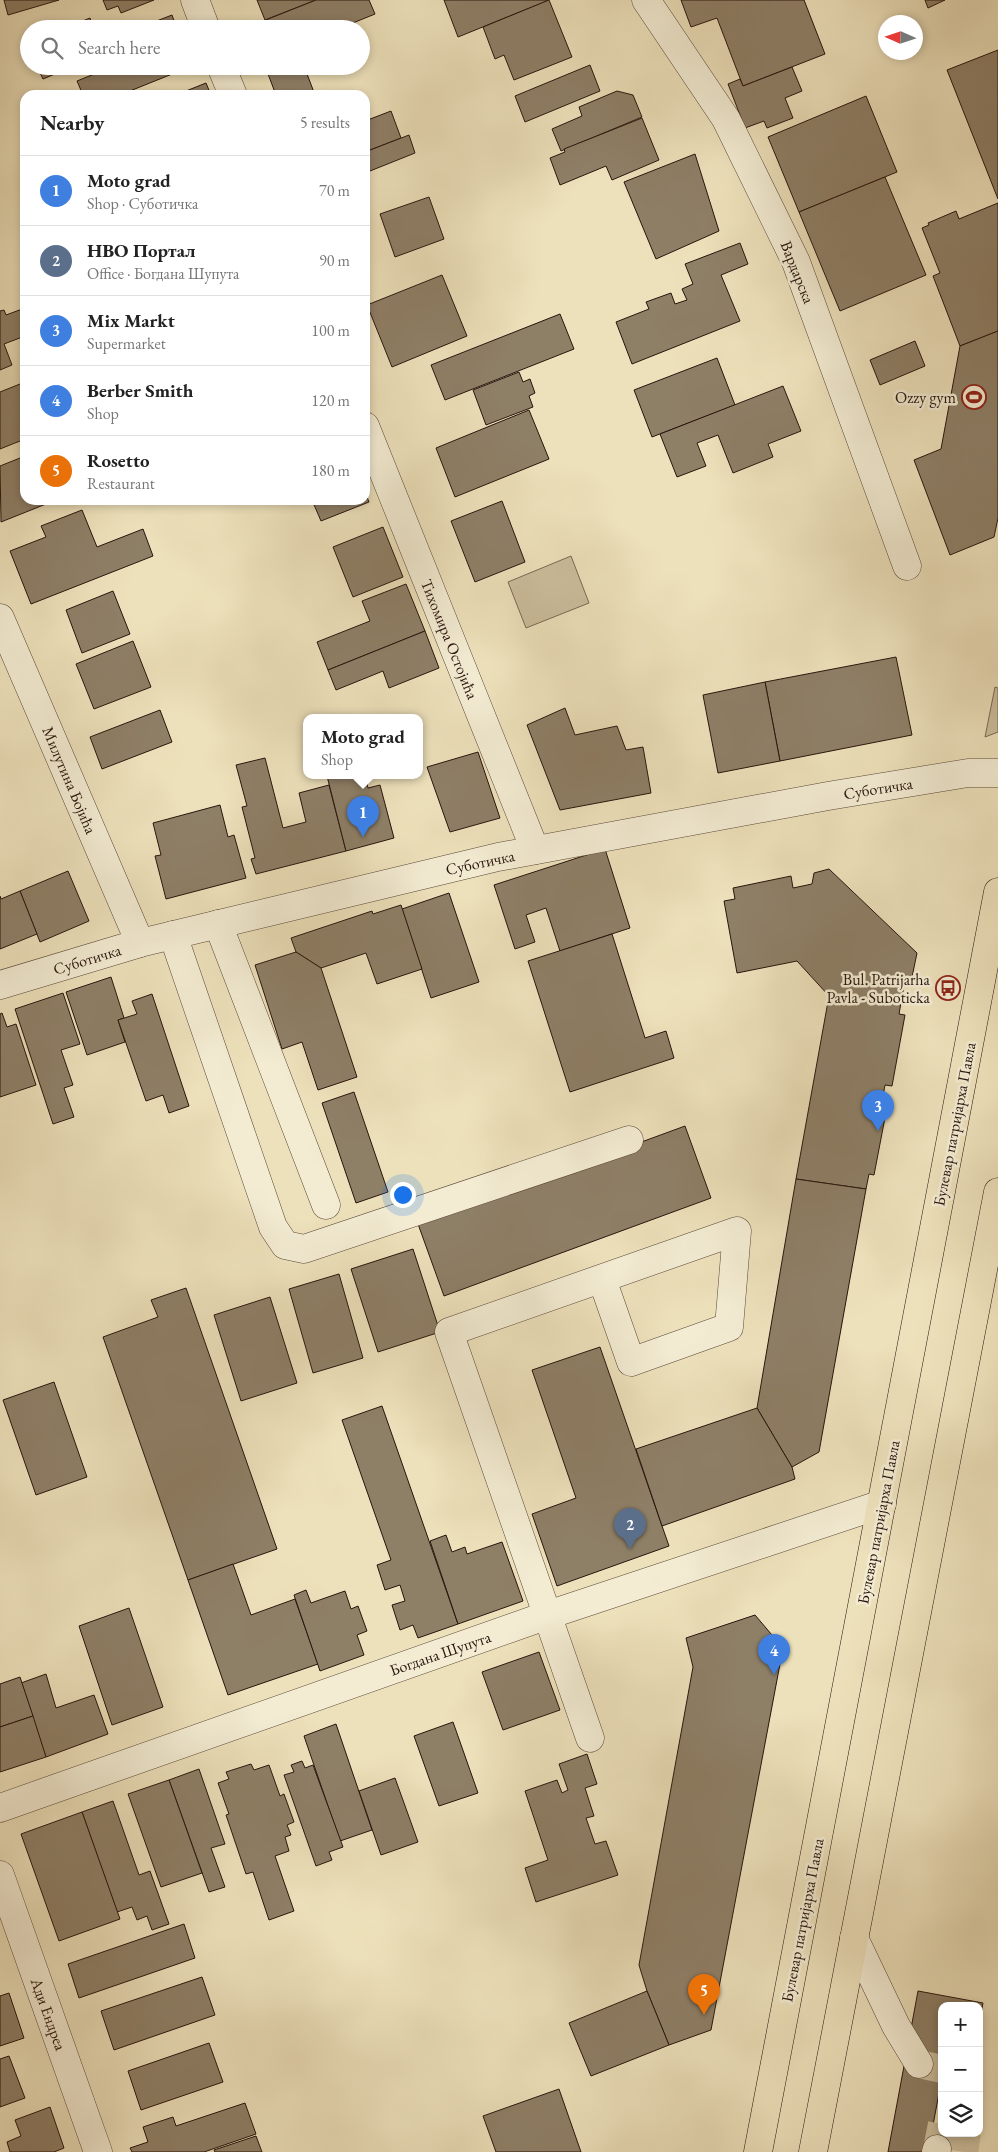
<!DOCTYPE html>
<html lang="en">
<head>
<meta charset="utf-8">
<style>
	:root { --surface:#fff; --page:#f6f6f6; --text:#222; --muted:#767676; --line:#e0e0e0; --accent:#8f2418 }
	body { margin:0; font-family:"EB Garamond",serif; background:var(--page); color:var(--text) }
	.controls { position:absolute; right:15px; bottom:15px; display:grid; overflow:hidden; border-radius:10px; box-shadow:0 2px 8px #0003 }
	.controls button { width:45px; height:45px; display:grid; place-items:center; padding:0; border:0; border-bottom:1px solid var(--line); background:var(--surface); color:var(--text); font:25px sans-serif }
	.compass { position:absolute; left:878px; top:15px; width:45px; height:45px; border-radius:50%; background:var(--surface); box-shadow:0 2px 8px #0003; rotate:273deg }
	.you { position:absolute; left:402px; top:1194px; width:18px; height:18px; margin:-12px; border:4px solid #fff; border-radius:50%; background:#1a73e8; box-shadow:0 0 0 8px #1a73e833 }
	.badge { display:grid; place-items:center; width:32px; height:32px; border-radius:50%; background:var(--accent); color:#fff; font-size:16px; font-weight:700 }
	.pin { position:absolute; translate:-50% -41px; filter:drop-shadow(0 1px 2px #0008) }
	.pin::after { content:''; position:absolute; top:26px; width:18px; height:15px; background:inherit; clip-path:polygon(0 0,100% 0,50% 100%) }
	.popup { position:absolute; left:303px; top:714px; width:120px; height:65px; box-sizing:border-box; display:grid; place-content:center; border-radius:10px; background:var(--surface); filter:drop-shadow(0 1px 4px #0005); font-size:16px; white-space:nowrap; color:var(--muted) }
	.popup b { font-size:19px; color:var(--text) }
	.popup::after { content:''; position:absolute; left:50%; top:100%; margin-left:-10px; border:10px solid transparent; border-top-color:var(--surface) }
	.list { margin:0; padding:0; list-style:none }
	h2 { display:flex; justify-content:space-between; align-items:center; height:65px; margin:0; padding:0 20px; font-size:21px }
	h2 small { font-size:16px; font-weight:400; color:var(--muted) }
	.list li { display:grid; grid-template-columns:32px 1fr auto; gap:15px; align-items:center; box-sizing:border-box; height:70px; padding:0 20px; border-top:1px solid var(--line) }
	.list b { display:block; font-size:19px; white-space:nowrap }
	.list p { margin:0; font-size:16px; white-space:nowrap; color:var(--muted) }
	.list em { font-size:16px; font-style:normal; color:var(--muted) }
	.icon { flex:none; width:28px; height:28px; fill:none; stroke:currentColor; stroke-width:2; stroke-linecap:round; stroke-linejoin:round }
	.map { position:relative; flex:none; width:998px; height:2152px; overflow:hidden }
	.search { position:absolute; background:var(--surface); box-shadow:0 2px 8px #0003; left:20px; top:20px; width:350px; height:55px; display:flex; align-items:center; gap:12px; box-sizing:border-box; padding:0 18px; border-radius:28px; color:var(--muted); font-size:19px }
	.panel { position:absolute; background:var(--surface); box-shadow:0 2px 8px #0003; left:20px; top:90px; width:350px; height:415px; border-radius:15px }
	.map>svg:first-child { display:block }
	.green { fill:#ccbe9d; stroke:#7a6955 }
	.building { fill:#8e7f67; stroke:#28140d }
	.lines { fill:none; stroke-linecap:round; stroke-linejoin:round }
	.minor-tunnel { stroke:#cfc2a1; stroke-width:28; stroke-dasharray:28 14; stroke-linecap:butt }
	.minor-casing { stroke:#594738; stroke-width:29 }
	.major-casing { stroke:#28140d; stroke-width:29 }
	.minor { stroke:#f3ecd3; stroke-width:28 }
	.major { stroke:#ede1bb; stroke-width:28 }
	.labels { text-anchor:middle; stroke-width:5; stroke-linejoin:round; paint-order:stroke }
	.street-label { font-size:16px; fill:#28140d; stroke:#f3ecd3 }
	.poi-label { font-size:16px; fill:#28140d; stroke:#f3ecd3; text-anchor:end }
</style>
</head>
<body>
<div class="map">
<svg width="998" height="2152" viewBox="0 0 998 2152">
	<rect width="100%" height="100%" fill="#ede1bb"/>
	<filter id="stains"><feTurbulence type="fractalNoise" baseFrequency=".004" numOctaves="4"/><feColorMatrix values="0 0 0 0 .2 0 0 0 0 .09 0 0 0 0 .02 0 0 0 .5 -.17"/></filter>
	<radialGradient id="worn" r=".72"><stop offset=".6" stop-color="#630" stop-opacity="0"/><stop offset="1" stop-color="#630" stop-opacity=".3"/></radialGradient>
	<g class="green">
		<polygon points="571,556 589,603 526,628 508,582"/>
		<polygon points="995,687 998,688 998,732 985,737"/>
	</g>
	<g class="building">
		<polygon points="4,0 59,0 8,15"/>
		<polygon points="103,0 154,0 121,13 118,6 107,10"/>
		<polygon points="257,0 316,0 265,20"/>
		<polygon points="316,0 369,0 375,14 338,29 254,29 253,25"/>
		<polygon points="444,0 547,0 547,1 458,37"/>
		<polygon points="549,0 572,57 514,80 504,55 495,59 483,27"/>
		<polygon points="681,0 804,0 825,54 743,86 717,18 691,27"/>
		<polygon points="925,0 945,0 928,8"/>
		<polygon points="172,15 177,29 136,29"/>
		<polygon points="90,18 94,29 63,29"/>
		<polygon points="998,50 998,199 947,70"/>
		<polygon points="590,65 600,91 525,122 515,96"/>
		<polygon points="37,66 74,66 43,79"/>
		<polygon points="114,66 192,66 120,95 83,95 77,81"/>
		<polygon points="265,66 304,66 315,95 276,95"/>
		<polygon points="792,67 802,91 785,98 793,118 767,128 764,121 745,128 728,84 740,79 743,86"/>
		<polygon points="206,83 211,95 176,95"/>
		<polygon points="617,91 633,95 642,117 561,151 552,129 582,116 579,107"/>
		<polygon points="866,96 897,172 799,212 768,137"/>
		<polygon points="391,111 401,138 365,152 365,121"/>
		<polygon points="642,118 659,160 612,180 606,166 560,185 550,158 565,152 564,149"/>
		<polygon points="409,135 415,153 365,173 365,152"/>
		<polygon points="695,154 719,231 656,259 624,182"/>
		<polygon points="885,177 926,275 840,311 799,212"/>
		<polygon points="429,197 444,239 395,257 380,214"/>
		<polygon points="998,203 998,331 960,346 933,276 940,273 922,228 929,225 928,223 956,211 959,219"/>
		<polygon points="740,243 748,264 721,275 740,321 632,364 616,322 649,309 646,302 671,293 675,304 687,300 682,289 693,284 685,264"/>
		<polygon points="442,275 467,336 392,367 367,305"/>
		<polygon points="25,308 25,336 4,344 12,365 0,370 0,311 4,310 6,315"/>
		<polygon points="560,314 574,349 445,400 431,365"/>
		<polygon points="998,331 998,518 994,537 950,555 914,460 941,449 960,346"/>
		<polygon points="915,341 925,366 880,385 870,360"/>
		<polygon points="717,358 735,405 652,437 634,390"/>
		<polygon points="519,372 523,382 530,379 535,393 529,396 533,407 486,425 473,390"/>
		<polygon points="25,382 25,439 0,449 0,392"/>
		<polygon points="783,386 801,431 768,444 773,457 733,473 718,435 697,443 706,466 677,477 660,434"/>
		<polygon points="529,410 549,459 455,497 436,448"/>
		<polygon points="25,456 25,500 56,500 1,522 0,466"/>
		<polygon points="365,492 369,502 321,521 312,500 365,500"/>
		<polygon points="502,501 525,562 475,582 451,521"/>
		<polygon points="82,510 97,547 143,529 153,556 31,604 10,551 46,537 41,526"/>
		<polygon points="383,527 403,577 353,597 333,547"/>
		<polygon points="406,584 425,631 328,670 317,642 370,621 362,601"/>
		<polygon points="113,591 130,634 82,653 66,610"/>
		<polygon points="425,631 439,668 389,688 383,671 336,690 328,670"/>
		<polygon points="133,641 151,687 94,709 76,664"/>
		<polygon points="896,657 912,735 780,761 765,682"/>
		<polygon points="765,682 780,761 718,773 703,695"/>
		<polygon points="565,708 575,735 617,726 626,750 643,747 651,793 560,810 527,725"/>
		<polygon points="160,710 172,742 102,769 90,737"/>
		<polygon points="478,752 500,818 450,832 427,767"/>
		<polygon points="265,758 283,828 306,822 299,793 329,785 346,851 256,874 251,859 255,858 242,807 247,806 236,765"/>
		<polygon points="327,776 352,776 353,779 365,776 368,788 380,785 394,838 346,851"/>
		<polygon points="220,805 228,837 234,835 246,878 166,899 155,856 161,855 153,823"/>
		<polygon points="605,849 630,928 560,951 546,908 526,915 535,942 515,949 494,885"/>
		<polygon points="829,869 917,953 911,982 904,986 899,1014 905,1015 892,1086 885,1085 882,1101 888,1102 874,1175 869,1174 866,1189 796,1179 829,996 797,961 737,973 724,901 735,899 733,888 791,876 793,888 812,884 814,873"/>
		<polygon points="68,871 89,921 40,942 20,891"/>
		<polygon points="20,891 37,934 0,949 0,896 1,899"/>
		<polygon points="449,893 479,982 431,998 402,909"/>
		<polygon points="401,905 422,969 377,984 366,953 321,968 296,952 291,938 372,911 373,914"/>
		<polygon points="612,934 645,1038 666,1031 674,1058 570,1092 528,961"/>
		<polygon points="296,952 321,968 357,1077 318,1090 302,1042 282,1049 255,965"/>
		<polygon points="111,977 124,1018 118,1020 125,1042 87,1055 66,992"/>
		<polygon points="63,993 80,1044 61,1050 73,1085 64,1088 74,1117 53,1124 15,1009"/>
		<polygon points="152,994 189,1106 169,1113 163,1095 146,1101 118,1020 137,1014 132,1001"/>
		<polygon points="2,1013 7,1027 16,1024 36,1085 0,1097 0,1014"/>
		<polygon points="354,1092 388,1192 356,1203 322,1103"/>
		<polygon points="685,1126 711,1198 444,1296 418,1224"/>
		<polygon points="796,1179 866,1189 819,1452 792,1467 757,1408"/>
		<polygon points="413,1249 440,1332 378,1352 351,1269"/>
		<polygon points="339,1274 363,1358 313,1373 289,1289"/>
		<polygon points="186,1288 277,1549 188,1580 103,1337 158,1317 151,1300"/>
		<polygon points="270,1297 297,1383 241,1401 214,1315"/>
		<polygon points="600,1347 669,1546 557,1586 532,1514 576,1498 532,1370"/>
		<polygon points="54,1382 87,1477 36,1495 3,1400"/>
		<polygon points="382,1406 458,1624 418,1638 413,1625 400,1630 392,1605 405,1601 400,1585 385,1590 377,1565 391,1560 342,1420"/>
		<polygon points="757,1408 792,1467 795,1479 662,1526 636,1449"/>
		<polygon points="446,1535 452,1552 465,1547 467,1554 502,1542 523,1601 458,1624 430,1541"/>
		<polygon points="233,1564 251,1615 295,1599 318,1664 228,1695 188,1580"/>
		<polygon points="306,1590 311,1603 345,1591 351,1609 358,1606 367,1631 357,1635 364,1655 320,1671 294,1595"/>
		<polygon points="129,1608 163,1707 112,1725 79,1626"/>
		<polygon points="755,1615 783,1648 711,2030 669,2045 647,1991 639,1965 693,1667 686,1638"/>
		<polygon points="539,1652 560,1710 503,1730 482,1672"/>
		<polygon points="46,1674 56,1708 94,1695 108,1734 46,1757 21,1683"/>
		<polygon points="20,1677 33,1716 0,1727 0,1684"/>
		<polygon points="33,1716 46,1757 0,1772 0,1727"/>
		<polygon points="453,1722 478,1793 439,1806 414,1736"/>
		<polygon points="336,1724 372,1830 340,1841 304,1736"/>
		<polygon points="587,1754 597,1784 585,1788 594,1816 586,1818 595,1844 606,1841 618,1875 536,1902 525,1868 548,1860 525,1791 557,1780 562,1793 568,1790 559,1764"/>
		<polygon points="302,1761 305,1768 313,1765 343,1847 329,1852 332,1860 316,1866 284,1775 294,1772 291,1765"/>
		<polygon points="251,1764 254,1770 269,1765 280,1796 284,1794 294,1822 287,1825 291,1835 285,1837 289,1851 275,1856 294,1911 269,1920 253,1872 246,1874 226,1815 229,1814 218,1783 229,1779 226,1772"/>
		<polygon points="199,1769 225,1844 211,1848 225,1887 209,1892 169,1780"/>
		<polygon points="395,1778 418,1842 381,1855 359,1791"/>
		<polygon points="169,1780 202,1873 161,1887 128,1794"/>
		<polygon points="113,1801 139,1875 150,1871 169,1924 152,1930 147,1916 137,1920 132,1907 117,1912 82,1812"/>
		<polygon points="82,1812 120,1919 59,1941 21,1834"/>
		<polygon points="184,1924 195,1958 79,1998 68,1964"/>
		<polygon points="202,1977 215,2015 114,2050 101,2011"/>
		<polygon points="647,1991 669,2045 591,2076 569,2023"/>
		<polygon points="918,1991 983,2003 979,2024 979,2006 942,2006 942,2077 928,2152 888,2152"/>
		<polygon points="9,1993 24,2038 0,2046 0,1996"/>
		<polygon points="209,2043 223,2082 141,2110 128,2071"/>
		<polygon points="9,2056 25,2098 0,2107 0,2059"/>
		<polygon points="559,2089 581,2152 496,2152 483,2116"/>
		<polygon points="245,2103 256,2134 204,2152 132,2152 130,2148 148,2142 143,2127 173,2117 176,2126"/>
		<polygon points="50,2107 64,2148 54,2152 10,2152 7,2142 21,2136 15,2120"/>
		<polygon points="256,2136 262,2152 215,2152 214,2150"/>
	</g>
	<g class="lines">
		<g class="minor-tunnel">
			<polyline points="919,2064 942,2069"/>
			<polyline points="937,2149 942,2124"/>
			<polyline points="964,2152 967,2133"/>
		</g>
		<defs>
			<g id="minor">
				<polyline points="195,0 206,29"/>
				<polyline points="646,0 726,119 796,262 907,566"/>
				<polyline points="221,66 233,95"/>
				<polyline points="365,426 535,850"/>
				<polyline points="0,618 140,943"/>
				<polyline points="218,924 326,1205"/>
				<polyline points="173,935 273,1227 285,1245 304,1249 629,1140"/>
				<polyline points="0,985 140,943 498,857 828,796 968,773 998,773"/>
				<polyline points="590,1738 449,1332 737,1231 729,1327 631,1362 602,1279"/>
				<polyline points="0,1808 548,1615 882,1504"/>
				<polyline points="0,1875 98,2152"/>
				<polyline points="854,1938 896,2026 919,2064"/>
				<polyline points="936,2152 937,2149"/>
			</g>
			<g id="major">
				<polyline points="758,2152 998,892"/>
				<polyline points="813,2152 998,1192"/>
			</g>
		</defs>
		<use href="#minor" class="minor-casing"/>
		<use href="#major" class="major-casing"/>
		<use href="#minor" class="minor"/>
		<use href="#major" class="major"/>
	</g>
	<defs>
		<symbol id="stadium-ring" viewBox="-11 -11 22 22"><circle r="9.5" fill="#f3ecd3" stroke="#8f2418" stroke-width="1.5"/><path d="M0-5a6.5 5 0 1 0 0 10a6.5 5 0 1 0 0-10ZM-3.5-1.8h7v3.6h-7Z" fill="#8f2418"/></symbol>
		<symbol id="bus-ring" viewBox="-11 -11 22 22"><circle r="9.5" fill="#f3ecd3" stroke="#8f2418" stroke-width="1.5"/><path d="M-5-6H5V4H4V6H2V4H-2V6H-4V4H-5ZM-3.5-4V0h7V-4ZM-3.5 1.2v1.5H-2V1.2ZM2 1.2v1.5H3.5V1.2Z" fill="#8f2418"/></symbol>
	</defs>
	<g fill-rule="evenodd">
		<use href="#stadium-ring" x="960" y="383" width="28" height="28"/>
		<use href="#bus-ring" x="934" y="974" width="28" height="28"/>
	</g>
	<g class="labels">
		<g class="street-label">
			<text transform="translate(798 272) rotate(68)" y="6">Вардарска</text>
			<text transform="translate(450 639) rotate(68)" y="6">Тихомира Остојића</text>
			<text transform="translate(70 780) rotate(67)" y="6">Милутина Бојића</text>
			<text transform="translate(878 788) rotate(-9)" y="6">Суботичка</text>
			<text transform="translate(480 862) rotate(-12)" y="6">Суботичка</text>
			<text transform="translate(87 959) rotate(-17)" y="6">Суботичка</text>
			<text transform="translate(954 1124) rotate(-79)" y="6">Булевар патријарха Павла</text>
			<text transform="translate(878 1522) rotate(-79)" y="6">Булевар патријарха Павла</text>
			<text transform="translate(440 1653) rotate(-19)" y="6">Богдана Шупута</text>
			<text transform="translate(802 1920) rotate(-79)" y="6">Булевар патријарха Павла</text>
			<text transform="translate(49 2014) rotate(70)" y="6">Ади Ендреа</text>
		</g>
		<g class="poi-label">
			<text x="956" y="403">Ozzy gym</text>
			<text x="930" y="985">Bul. Patrijarha<tspan x="930" dy="18">Pavla - Suboticka</tspan></text>
		</g>
	</g>
	<rect width="100%" height="100%" filter="url(#stains)"/>
	<rect width="100%" height="100%" fill="url(#worn)"/>
</svg>
<div class="controls">
<button>+</button>
<button>−</button>
<button><svg class="icon" aria-label="layers" viewBox="0 0 24 24"><path d="M12 4l9 5-9 5-9-5zM3 14l9 5 9-5"/></svg></button>
</div>
<svg class="compass" viewBox="-18 -18 36 36"><path d="M0-13l5 13h-10z" fill="#e53935"/><path d="M0 13l5-13h-10z" fill="#767676"/></svg>
<div class="you"></div>
<div class="pin badge" style="left:363px;top:837px;background:#3f7fe0">1</div>
<div class="popup"><b>Moto grad</b>Shop</div>
<div class="pin badge" style="left:630px;top:1549px;background:#5c6f8a">2</div>
<div class="pin badge" style="left:878px;top:1131px;background:#3f7fe0">3</div>
<div class="pin badge" style="left:774px;top:1675px;background:#3f7fe0">4</div>
<div class="pin badge" style="left:704px;top:2015px;background:#e8710a">5</div>
<div class="search"><svg class="icon" aria-label="search" viewBox="0 0 24 24"><circle cx="10" cy="10" r="6"/><path d="M15 15l6 6"/></svg>Search here</div>
<section class="panel">
<h2>Nearby<small>5 results</small></h2>
<ul class="list">
<li><span class="badge" style="background:#3f7fe0">1</span><div><b>Moto grad</b><p>Shop · Суботичка</p></div><em>70 m</em></li>
<li><span class="badge" style="background:#5c6f8a">2</span><div><b>НВО Портал</b><p>Office · Богдана Шупута</p></div><em>90 m</em></li>
<li><span class="badge" style="background:#3f7fe0">3</span><div><b>Mix Markt</b><p>Supermarket</p></div><em>100 m</em></li>
<li><span class="badge" style="background:#3f7fe0">4</span><div><b>Berber Smith</b><p>Shop</p></div><em>120 m</em></li>
<li><span class="badge" style="background:#e8710a">5</span><div><b>Rosetto</b><p>Restaurant</p></div><em>180 m</em></li>
</ul>
</section>
</div>
</body>
</html>
